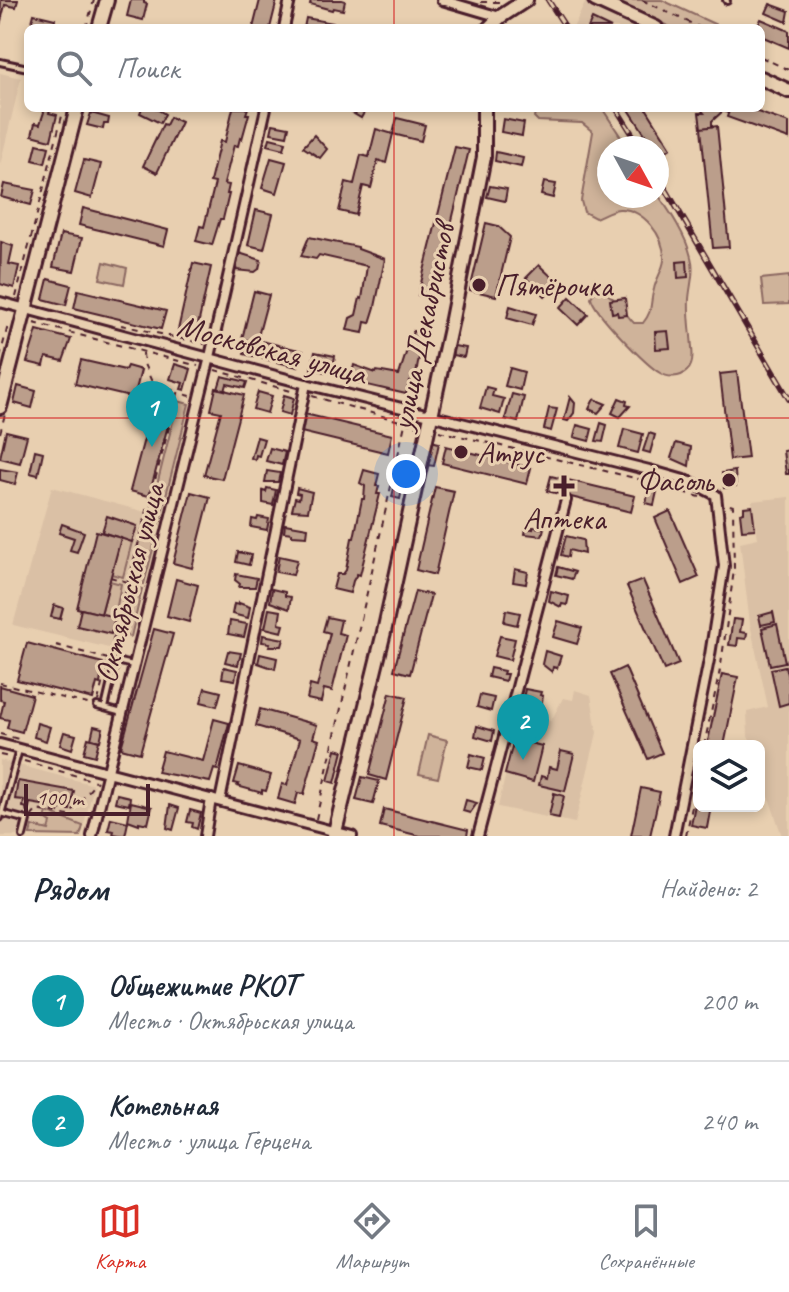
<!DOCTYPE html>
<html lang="ru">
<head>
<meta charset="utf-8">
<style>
	:root { --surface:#fff; --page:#f2f2f3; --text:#1f2937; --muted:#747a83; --line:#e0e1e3; --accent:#d93025 }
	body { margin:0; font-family:Caveat,sans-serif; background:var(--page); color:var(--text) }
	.controls { position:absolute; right:24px; bottom:24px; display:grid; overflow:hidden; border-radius:12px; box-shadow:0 4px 12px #0003 }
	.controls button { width:72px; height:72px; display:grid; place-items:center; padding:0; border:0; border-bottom:2px solid var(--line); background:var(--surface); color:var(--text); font:40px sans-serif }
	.compass { position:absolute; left:597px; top:136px; width:72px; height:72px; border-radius:50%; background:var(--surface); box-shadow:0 4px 12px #0003; rotate:130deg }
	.scale { position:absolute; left:24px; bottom:20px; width:126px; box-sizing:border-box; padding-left:8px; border:4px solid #4a1f2b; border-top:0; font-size:22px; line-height:28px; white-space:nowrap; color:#4a1f2b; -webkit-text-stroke:6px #e8cfb0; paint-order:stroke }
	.you { position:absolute; left:406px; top:474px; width:28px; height:28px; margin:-20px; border:6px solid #fff; border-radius:50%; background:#1a73e8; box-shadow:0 0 0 12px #1a73e833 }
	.badge { display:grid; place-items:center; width:52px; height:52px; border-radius:50%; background:var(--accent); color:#fff; font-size:26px; font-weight:700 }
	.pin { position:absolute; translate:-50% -66px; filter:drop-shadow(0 2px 4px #0008) }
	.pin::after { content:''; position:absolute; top:42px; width:28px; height:24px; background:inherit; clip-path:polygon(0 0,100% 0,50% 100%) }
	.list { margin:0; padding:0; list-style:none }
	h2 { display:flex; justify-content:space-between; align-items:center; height:104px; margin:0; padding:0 32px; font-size:34px }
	h2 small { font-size:26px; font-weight:400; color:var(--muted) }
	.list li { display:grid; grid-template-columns:52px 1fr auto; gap:24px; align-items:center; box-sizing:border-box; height:120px; padding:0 32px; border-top:2px solid var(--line) }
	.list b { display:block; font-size:30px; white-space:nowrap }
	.list p { margin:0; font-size:26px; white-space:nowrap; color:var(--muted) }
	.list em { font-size:26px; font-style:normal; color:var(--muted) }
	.icon { flex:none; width:44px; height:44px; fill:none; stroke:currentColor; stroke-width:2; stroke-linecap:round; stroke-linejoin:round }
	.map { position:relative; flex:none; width:789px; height:836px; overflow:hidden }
	.search { position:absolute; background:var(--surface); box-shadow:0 4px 12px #0003; left:24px; right:24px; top:24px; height:88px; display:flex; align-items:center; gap:20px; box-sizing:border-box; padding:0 28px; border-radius:12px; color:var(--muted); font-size:30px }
	.sheet { height:344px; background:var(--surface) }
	nav { display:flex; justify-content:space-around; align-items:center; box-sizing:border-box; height:112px; border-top:2px solid var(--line); background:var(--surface); font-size:22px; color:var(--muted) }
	nav a { display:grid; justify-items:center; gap:4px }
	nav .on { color:var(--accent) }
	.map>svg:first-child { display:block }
	.built { fill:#dac0a5 }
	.green { fill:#cfb39a; stroke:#8c6962; stroke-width:2 }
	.building { fill:#bb9e8b; stroke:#4a1f2b; stroke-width:2 }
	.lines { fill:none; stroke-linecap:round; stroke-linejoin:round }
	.lane-casing { stroke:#4a1f2b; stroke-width:10 }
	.street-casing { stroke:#4a1f2b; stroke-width:14 }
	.secondary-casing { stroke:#4a1f2b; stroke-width:18 }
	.path { stroke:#4a1f2b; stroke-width:2; stroke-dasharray:6 6; stroke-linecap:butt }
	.lane { stroke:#e8cfb0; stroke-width:4 }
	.street { stroke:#e8cfb0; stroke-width:8 }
	.secondary { stroke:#e8cfb0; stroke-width:12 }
	.rail-casing { stroke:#4a1f2b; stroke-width:6 }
	.rail { stroke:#e8cfb0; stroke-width:3; stroke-dasharray:9; stroke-linecap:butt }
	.grid { fill:none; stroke:#d62828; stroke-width:2; stroke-opacity:0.55 }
	.poi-dot { fill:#4a1f2b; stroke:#e8cfb0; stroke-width:3 }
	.labels { text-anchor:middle; stroke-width:6; stroke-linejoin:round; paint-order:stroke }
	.poi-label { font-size:32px; fill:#4a1f2b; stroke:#e8cfb0; text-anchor:start }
	.street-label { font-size:32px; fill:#4a1f2b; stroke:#e8cfb0 }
</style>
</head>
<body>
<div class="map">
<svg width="789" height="836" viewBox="0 0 789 836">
	<rect width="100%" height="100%" fill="#e8cfb0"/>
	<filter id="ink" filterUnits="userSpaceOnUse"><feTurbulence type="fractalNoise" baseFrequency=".0125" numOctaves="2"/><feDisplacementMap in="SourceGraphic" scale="16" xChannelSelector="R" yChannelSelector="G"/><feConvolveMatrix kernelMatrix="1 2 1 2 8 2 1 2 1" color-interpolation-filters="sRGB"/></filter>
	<g filter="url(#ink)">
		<g class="built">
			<polygon points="586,1 643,28 573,28"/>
			<polygon points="0,73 21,78 0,165"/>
			<polygon points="52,487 153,514 117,650 13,625"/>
			<polygon points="789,497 789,836 782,836 759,768 759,746 752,746 748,736 747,712 768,707 750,624 740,542 758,538 752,501"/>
			<polygon points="575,690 591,695 597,733 575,823 498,807 516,730 536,735 540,719 551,721 563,698 573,700"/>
			<polygon points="0,760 94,785 81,836 0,836"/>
		</g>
		<g class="green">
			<polygon points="613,0 662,0 723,28 672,28"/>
			<path d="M 536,108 L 602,108 L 628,148 L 609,148 L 609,196 L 657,196 L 657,193 C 670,212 686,235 691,257 C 695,271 690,285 689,299 C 688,316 691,332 692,348 C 693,356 693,366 687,371 C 680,378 668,378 660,373 C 646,365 593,311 591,297 L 595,291 C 614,291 622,311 634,323 L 643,323 C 654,309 649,305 654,289 C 656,279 663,270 664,260 C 665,236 643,208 619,209 C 610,210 603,215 595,218 L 584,212 L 581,201 L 593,132 L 582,123 L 538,121 L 534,117 Z"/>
			<polygon points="104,262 127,268 124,284 100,279"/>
			<polygon points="789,276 789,304 764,305 761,279"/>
			<polygon points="178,401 189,404 159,524 148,521"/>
			<polygon points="142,530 157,534 144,584 129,580"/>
			<polygon points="121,538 132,542 123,577 111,574"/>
			<polygon points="110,581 121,584 115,617 101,614"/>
			<polygon points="129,586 142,589 131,637 117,634"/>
			<polygon points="428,735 447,740 438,778 419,774"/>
			<polygon points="47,812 83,826 80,836 30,835 32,826 49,830 51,823 45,819"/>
		</g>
		<g class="building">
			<polygon points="1,0 18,0 16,7 5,5 0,25"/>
			<polygon points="131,0 144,0 144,3 147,4 143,20 127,16"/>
			<polygon points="260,0 277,0 270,28 253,28"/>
			<polygon points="311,0 342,0 345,1 343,10 333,8 332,10 310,4"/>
			<polygon points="770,4 789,11 787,22 766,13"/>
			<polygon points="34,14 55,19 53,28 31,26"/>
			<polygon points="306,18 338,24 335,28 304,28"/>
			<polygon points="592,19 611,28 588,28"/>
			<polygon points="761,19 789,31 789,48 761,36 761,28 757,28"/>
			<polygon points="42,108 50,109 49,113 57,115 51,140 32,135 35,123 40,124 44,112"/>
			<polygon points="142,108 155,108 165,114 160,123 140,113"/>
			<polygon points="233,108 248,108 246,114 249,114 242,139 240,138 238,146 234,145 224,184 229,185 227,194 229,194 223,219 220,219 212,245 196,241 200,226 204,227 215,183 210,182 220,141 225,142"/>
			<polygon points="344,108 359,108 365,111 361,118"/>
			<polygon points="628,108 646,108 671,148 659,156 657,148 654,148"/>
			<polygon points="700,108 730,108 728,113 723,111 712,121 712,127 701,128 699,113 704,113"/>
			<polygon points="730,108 746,108 789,123 789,139 727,117"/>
			<polygon points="91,113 109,118 108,124 104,124 103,129 87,125"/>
			<polygon points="170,117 181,122 157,173 143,166 163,124 166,125"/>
			<polygon points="397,118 425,125 421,141 393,134 386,163 378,160 371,188 363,186 356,215 339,211 346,182 354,184 361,155 369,157 376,129 393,134"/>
			<polygon points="503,119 524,123 522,136 501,132"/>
			<polygon points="273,124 289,127 287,136 271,133"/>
			<polygon points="717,126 729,247 713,248 701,128"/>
			<polygon points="314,135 327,149 320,158 303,147"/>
			<polygon points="270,138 286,142 284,149 268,145"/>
			<polygon points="37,144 49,147 45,163 33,160"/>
			<polygon points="455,147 469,150 433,299 418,295"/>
			<polygon points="496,152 523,158 521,167 495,161"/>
			<polygon points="271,158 286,162 277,193 262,188"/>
			<polygon points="84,160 101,164 92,198 75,193"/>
			<polygon points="544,182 556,184 553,198 541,195"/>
			<polygon points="4,184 35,190 31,205 1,197"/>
			<polygon points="490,186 507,189 505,201 487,197"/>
			<polygon points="83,208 168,230 164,246 79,225"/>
			<polygon points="256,210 273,214 264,249 248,245"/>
			<polygon points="486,223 498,226 510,237 496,296 470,290"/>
			<polygon points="61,234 82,238 74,271 53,267"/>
			<polygon points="309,237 358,247 358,249 385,259 375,307 370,323 365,322 363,333 347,330 350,318 356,315 360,298 362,299 367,266 319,255 316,259 301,256"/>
			<polygon points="1,242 13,246 9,264 19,266 14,288 0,284"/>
			<polygon points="239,253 261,260 259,269 255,272 236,270"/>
			<polygon points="687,261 688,277 678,278 677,262"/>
			<polygon points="193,263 211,267 196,334 178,330"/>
			<polygon points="539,265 558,283 545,296 526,278"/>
			<polygon points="48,279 71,285 66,305 43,299"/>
			<polygon points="78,290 166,311 161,329 74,308"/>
			<polygon points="254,291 269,295 257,340 303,351 298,367 244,354 247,340 242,339"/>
			<polygon points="570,297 588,314 578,325 560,308"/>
			<polygon points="625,298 627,315 618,316 617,312 612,313 610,300"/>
			<polygon points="510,306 536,314 532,325 507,318"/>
			<polygon points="37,330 71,339 63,361 46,357 44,366 27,362"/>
			<polygon points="413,331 427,335 423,352 420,351 416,375 412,382 410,381 406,394 350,381 354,365 376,373 377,371 399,375"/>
			<polygon points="668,331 670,348 656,349 655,332"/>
			<polygon points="454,346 466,348 464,357 452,355"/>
			<polygon points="315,352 335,356 332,373 311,369"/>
			<polygon points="81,360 125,370 127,366 141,370 134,398 75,384"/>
			<polygon points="175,364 191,369 185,390 181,389 183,383 170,379"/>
			<polygon points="510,368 524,372 520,390 505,386"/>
			<polygon points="737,372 748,458 730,460 720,374"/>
			<polygon points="222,376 247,382 245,388 227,384 225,391 218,389"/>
			<polygon points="18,386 36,391 32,408 14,403"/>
			<polygon points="486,387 494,389 492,396 504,399 500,414 480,408"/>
			<polygon points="216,388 244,395 222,479 204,475 221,412 211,410"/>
			<polygon points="258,392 272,396 267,413 253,409"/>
			<polygon points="512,394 524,397 518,422 505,419"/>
			<polygon points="284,395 294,398 290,415 280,412"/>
			<polygon points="570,397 575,403 574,413 568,421 564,420"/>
			<polygon points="155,398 174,403 149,496 130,491"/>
			<polygon points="619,398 627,401 626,405 630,406 620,417 612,413"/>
			<polygon points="594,399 606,404 598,413 589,409"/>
			<polygon points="549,408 557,409 551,431 544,429"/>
			<polygon points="305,414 392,435 388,453 301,432"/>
			<polygon points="601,423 607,425 603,442 596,441"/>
			<polygon points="577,425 592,429 589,441 574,437"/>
			<polygon points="624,429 643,434 638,453 619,448"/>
			<polygon points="6,431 27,436 20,463 0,458"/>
			<polygon points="649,433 655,435 650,453 643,451"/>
			<polygon points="257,437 264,439 259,456 256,455 255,460 251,458"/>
			<polygon points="431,441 439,443 434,466 426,465"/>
			<polygon points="676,443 691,447 689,466 671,458"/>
			<polygon points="446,446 531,468 527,484 442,463"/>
			<polygon points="270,448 285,452 282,465 266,461"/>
			<polygon points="35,450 43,452 38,475 30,473"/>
			<polygon points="789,450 789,474 786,474 783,451"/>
			<polygon points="0,469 18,472 15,484 0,480"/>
			<polygon points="364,470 379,474 376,486 379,486 377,494 380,494 360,575 357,574 353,581 350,593 333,589 337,574 343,574 346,570 352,538 354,538 362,499 364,499 365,486 360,483"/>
			<polygon points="267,471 280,473 278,482 265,482"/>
			<polygon points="735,471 736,486 724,488 722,473"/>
			<polygon points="397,474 405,476 400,499 392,497"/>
			<polygon points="551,476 635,496 631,512 547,491"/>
			<polygon points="650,485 658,487 654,505 646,503"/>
			<polygon points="435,487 454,491 435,575 416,570"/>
			<polygon points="267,488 276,490 273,505 263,503 263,491 266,492"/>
			<polygon points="297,488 312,492 308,511 292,510 295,498 299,499 300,494 296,493"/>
			<polygon points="191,492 210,497 192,568 173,563"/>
			<polygon points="752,506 755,529 742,530 740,513 744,512 744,507"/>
			<polygon points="670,511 699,577 683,584 655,518"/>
			<polygon points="107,516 137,526 132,542 102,532"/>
			<polygon points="258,517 269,519 267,530 251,527 252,519 257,520"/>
			<polygon points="62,524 84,532 77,552 70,550 74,538 59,533"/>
			<polygon points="285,524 308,528 307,536 292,535 292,533 284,532"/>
			<polygon points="533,527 544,528 542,536 525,534 526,528 533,529"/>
			<polygon points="96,531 121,538 101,614 77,608"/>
			<polygon points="566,536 583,540 584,554 569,550 568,557 561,555"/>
			<polygon points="238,552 251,555 249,565 236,562"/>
			<polygon points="279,556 297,560 293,575 276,572"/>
			<polygon points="558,567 575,572 572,579 556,575"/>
			<polygon points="515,569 528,572 526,584 513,582"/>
			<polygon points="236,574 257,578 255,587 239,587 240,584 235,580"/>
			<polygon points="176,579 198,585 189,622 167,616"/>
			<polygon points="643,580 679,664 664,670 627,586"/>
			<polygon points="272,589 285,592 285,596 291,597 289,609 270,602"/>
			<polygon points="415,591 431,595 410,674 394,670"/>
			<polygon points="551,591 569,596 567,605 562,604 561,607 549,601"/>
			<polygon points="239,603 250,607 248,618 232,614 234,604 239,605"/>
			<polygon points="54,605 63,608 60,619 51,617"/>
			<polygon points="81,609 115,617 111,634 77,626"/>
			<polygon points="269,609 281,611 279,624 284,625 282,632 265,628"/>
			<polygon points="506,610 520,613 517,625 504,622"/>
			<polygon points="773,612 775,622 761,625 759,616"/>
			<polygon points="327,617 341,620 338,633 346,635 332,691 324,689 321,702 307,699 310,685 317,687 330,633 323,631"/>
			<polygon points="733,619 742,620 740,632 747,633 746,639 738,638 737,646 729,645"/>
			<polygon points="230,621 247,624 244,637 228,634"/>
			<polygon points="558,621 582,628 577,644 553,637"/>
			<polygon points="777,624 785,662 770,665 762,628"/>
			<polygon points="154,629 173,634 140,753 121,748"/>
			<polygon points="263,635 284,639 282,646 269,646 270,643 262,642"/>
			<polygon points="500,636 515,639 510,660 494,656"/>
			<polygon points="27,643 103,663 100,684 97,683 93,699 17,680"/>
			<polygon points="228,651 241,653 238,665 225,662"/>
			<polygon points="545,651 561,656 557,668 553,667 552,672 542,664"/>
			<polygon points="260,654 277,658 275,669 258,663"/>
			<polygon points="785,666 789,682 789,703 779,706 771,669"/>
			<polygon points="224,667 237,670 235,680 222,678"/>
			<polygon points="625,667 662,753 648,759 610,674"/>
			<polygon points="490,668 504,671 503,674 507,674 505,681 488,677"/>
			<polygon points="722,674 738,677 724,746 707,746"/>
			<polygon points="0,686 32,695 22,732 7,728 9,720 0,718 4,701 0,700"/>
			<polygon points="205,688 221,692 217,706 201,702"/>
			<polygon points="525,689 541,692 540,695 543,696 541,707 522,703"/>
			<polygon points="390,693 407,697 386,780 369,775"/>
			<polygon points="480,695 494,698 491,711 477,707"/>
			<polygon points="260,709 317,725 313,738 319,740 304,794 298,793 295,804 278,799 282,784 287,785 300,739 256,726"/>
			<polygon points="520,713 537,717 535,725 518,721"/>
			<polygon points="214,719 229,723 217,770 214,769 210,782 157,772 163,751 203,761"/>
			<polygon points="37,723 50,727 46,741 34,737"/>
			<polygon points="94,726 103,728 100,741 91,739"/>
			<polygon points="477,726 494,731 492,741 475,736"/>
			<polygon points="64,732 76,735 72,749 60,745"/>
			<polygon points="88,738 99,741 95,756 84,753"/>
			<polygon points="514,739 542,746 533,782 505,774"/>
			<polygon points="336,749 343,751 335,783 328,781"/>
			<polygon points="561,751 574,754 565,791 539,785 541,776 547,778 549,767 557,769"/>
			<polygon points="471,754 485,758 482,770 468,767"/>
			<polygon points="239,766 271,775 266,791 262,790 262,793 237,786 239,784 234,783"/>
			<polygon points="362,777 379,781 373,804 356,800"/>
			<polygon points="18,781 74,791 70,810 60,808 59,812 53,811 54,807 30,803 29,808 23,807 24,800 15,799"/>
			<polygon points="699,784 699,806 711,806 707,828 691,825"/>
			<polygon points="641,788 660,792 650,836 631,836"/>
			<polygon points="554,793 564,796 559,818 549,816"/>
			<polygon points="117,794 130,797 129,805 115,802"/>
			<polygon points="466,800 477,803 470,813 463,811"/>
			<polygon points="131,802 152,807 148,824 139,822 139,824 128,820"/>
			<polygon points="170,805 179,808 173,830 167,828"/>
			<polygon points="384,809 468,830 467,836 420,836 380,826"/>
			<polygon points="190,810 201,813 197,829 192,827 193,823 187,822"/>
			<polygon points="111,818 128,822 125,836 113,834 114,831 108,830"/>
		</g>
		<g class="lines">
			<defs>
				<g id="lane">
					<polyline points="726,0 727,1"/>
					<polyline points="0,62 28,68"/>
					<polyline points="97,706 122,713"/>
					<polyline points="105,708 116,661 133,665"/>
					<polyline points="1,813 27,820 23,836"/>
					<polyline points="0,818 19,750"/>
				</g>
				<g id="street">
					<polyline points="442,0 500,17"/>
					<polyline points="284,28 290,0"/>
					<polyline points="0,302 306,384 649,470 691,482 716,495 724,566 710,655 674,836"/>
					<polyline points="0,744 352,836"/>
					<polyline points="220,801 306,384"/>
					<polyline points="92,836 210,357 266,108"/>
					<polyline points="205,836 211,799"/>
					<polyline points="478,836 566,500"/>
				</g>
				<g id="secondary">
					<polyline points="595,0 656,28"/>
					<polyline points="99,28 107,0"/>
					<polyline points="489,28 500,17 526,0"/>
					<polyline points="761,78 789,91"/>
					<polyline points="0,407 77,108"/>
					<polyline points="334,836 384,632 452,319 484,157 484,108"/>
				</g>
			</defs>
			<use href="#lane" class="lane-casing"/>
			<use href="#street" class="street-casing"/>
			<use href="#secondary" class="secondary-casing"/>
			<g class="path">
				<polyline points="642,0 701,28"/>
				<polyline points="481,2 502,2"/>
				<polyline points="86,28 94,0"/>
				<polyline points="761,57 789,70"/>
				<polyline points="16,297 64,108"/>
				<polyline points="34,323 198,366"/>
				<polyline points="121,325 205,344"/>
				<polyline points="143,353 144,364 152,382 177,392"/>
				<polyline points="0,357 8,325"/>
				<polyline points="215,370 298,393"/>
				<polyline points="312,396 417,426"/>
				<polyline points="439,431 647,481 700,497"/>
				<polyline points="0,433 5,414"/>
				<polyline points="110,577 145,587"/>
				<polyline points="56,645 108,659 178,393 191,396"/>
				<polyline points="0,683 92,705"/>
				<polyline points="98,701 108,660"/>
				<polyline points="0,734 22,740"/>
				<polyline points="704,746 721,665 734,570 733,506 726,504"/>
				<polyline points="0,755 10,757"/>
				<polyline points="24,761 95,781"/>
				<polyline points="26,807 27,815"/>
				<polyline points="31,817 37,810 68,816 97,781"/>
				<polyline points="316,819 405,424"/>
				<polyline points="686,836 699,772"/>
			</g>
			<use href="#lane" class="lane"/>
			<use href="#street" class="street"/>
			<use href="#secondary" class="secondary"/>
			<defs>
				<g id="rail">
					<polyline points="548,0 566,28"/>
					<polyline points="616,108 641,148"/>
					<polyline points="657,174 789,399"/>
				</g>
			</defs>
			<use href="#rail" class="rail-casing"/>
			<use href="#rail" class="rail"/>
		</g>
	</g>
	<path class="grid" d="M 394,0 L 394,28M 394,108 L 394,836M 0,418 L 789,418"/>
	<g class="poi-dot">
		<circle cx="479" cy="285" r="8"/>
		<circle cx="461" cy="452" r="8"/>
		<circle cx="729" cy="480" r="8"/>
		<path d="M560 474h8v8h8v8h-8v8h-8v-8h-8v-8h8z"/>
	</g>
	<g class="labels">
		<g class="poi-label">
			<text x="495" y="296">Пятёрочка</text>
			<text x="477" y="463">Атрус</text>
			<text x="713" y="491" text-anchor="end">Фасоль</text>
			<text x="564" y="529" text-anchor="middle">Аптека</text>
		</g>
		<g class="street-label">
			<text transform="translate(422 327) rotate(-78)" y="11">улица Декабристов</text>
			<text transform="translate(272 349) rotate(15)" y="11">Московская улица</text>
			<text transform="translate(129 583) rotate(-76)" y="11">Октябрьская улица</text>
		</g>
	</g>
</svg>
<div class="controls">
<button><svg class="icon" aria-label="layers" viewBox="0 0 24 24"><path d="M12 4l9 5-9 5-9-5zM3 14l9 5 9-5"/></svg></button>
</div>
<svg class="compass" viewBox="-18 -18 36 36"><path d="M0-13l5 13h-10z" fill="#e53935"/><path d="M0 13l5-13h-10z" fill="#747a83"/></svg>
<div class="scale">100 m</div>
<div class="you"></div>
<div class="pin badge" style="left:152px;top:447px;background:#0f9aa8">1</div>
<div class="pin badge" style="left:523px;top:760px;background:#0f9aa8">2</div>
<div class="search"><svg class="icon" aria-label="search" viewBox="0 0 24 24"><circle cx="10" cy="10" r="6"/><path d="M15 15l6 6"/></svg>Поиск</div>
</div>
<section class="sheet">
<h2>Рядом<small>Найдено: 2</small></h2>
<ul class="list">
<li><span class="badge" style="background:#0f9aa8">1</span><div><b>Общежитие РКОТ</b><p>Место · Октябрьская улица</p></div><em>200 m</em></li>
<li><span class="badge" style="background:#0f9aa8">2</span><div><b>Котельная</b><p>Место · улица Герцена</p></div><em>240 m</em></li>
</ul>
</section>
<nav>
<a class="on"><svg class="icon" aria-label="map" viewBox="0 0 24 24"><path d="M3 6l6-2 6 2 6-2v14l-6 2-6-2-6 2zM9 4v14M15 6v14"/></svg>Карта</a>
<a><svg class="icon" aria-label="directions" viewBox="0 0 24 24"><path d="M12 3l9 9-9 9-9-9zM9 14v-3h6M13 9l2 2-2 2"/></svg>Маршрут</a>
<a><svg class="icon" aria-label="saved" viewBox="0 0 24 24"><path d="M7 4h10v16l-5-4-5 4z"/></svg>Сохранённые</a>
</nav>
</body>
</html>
